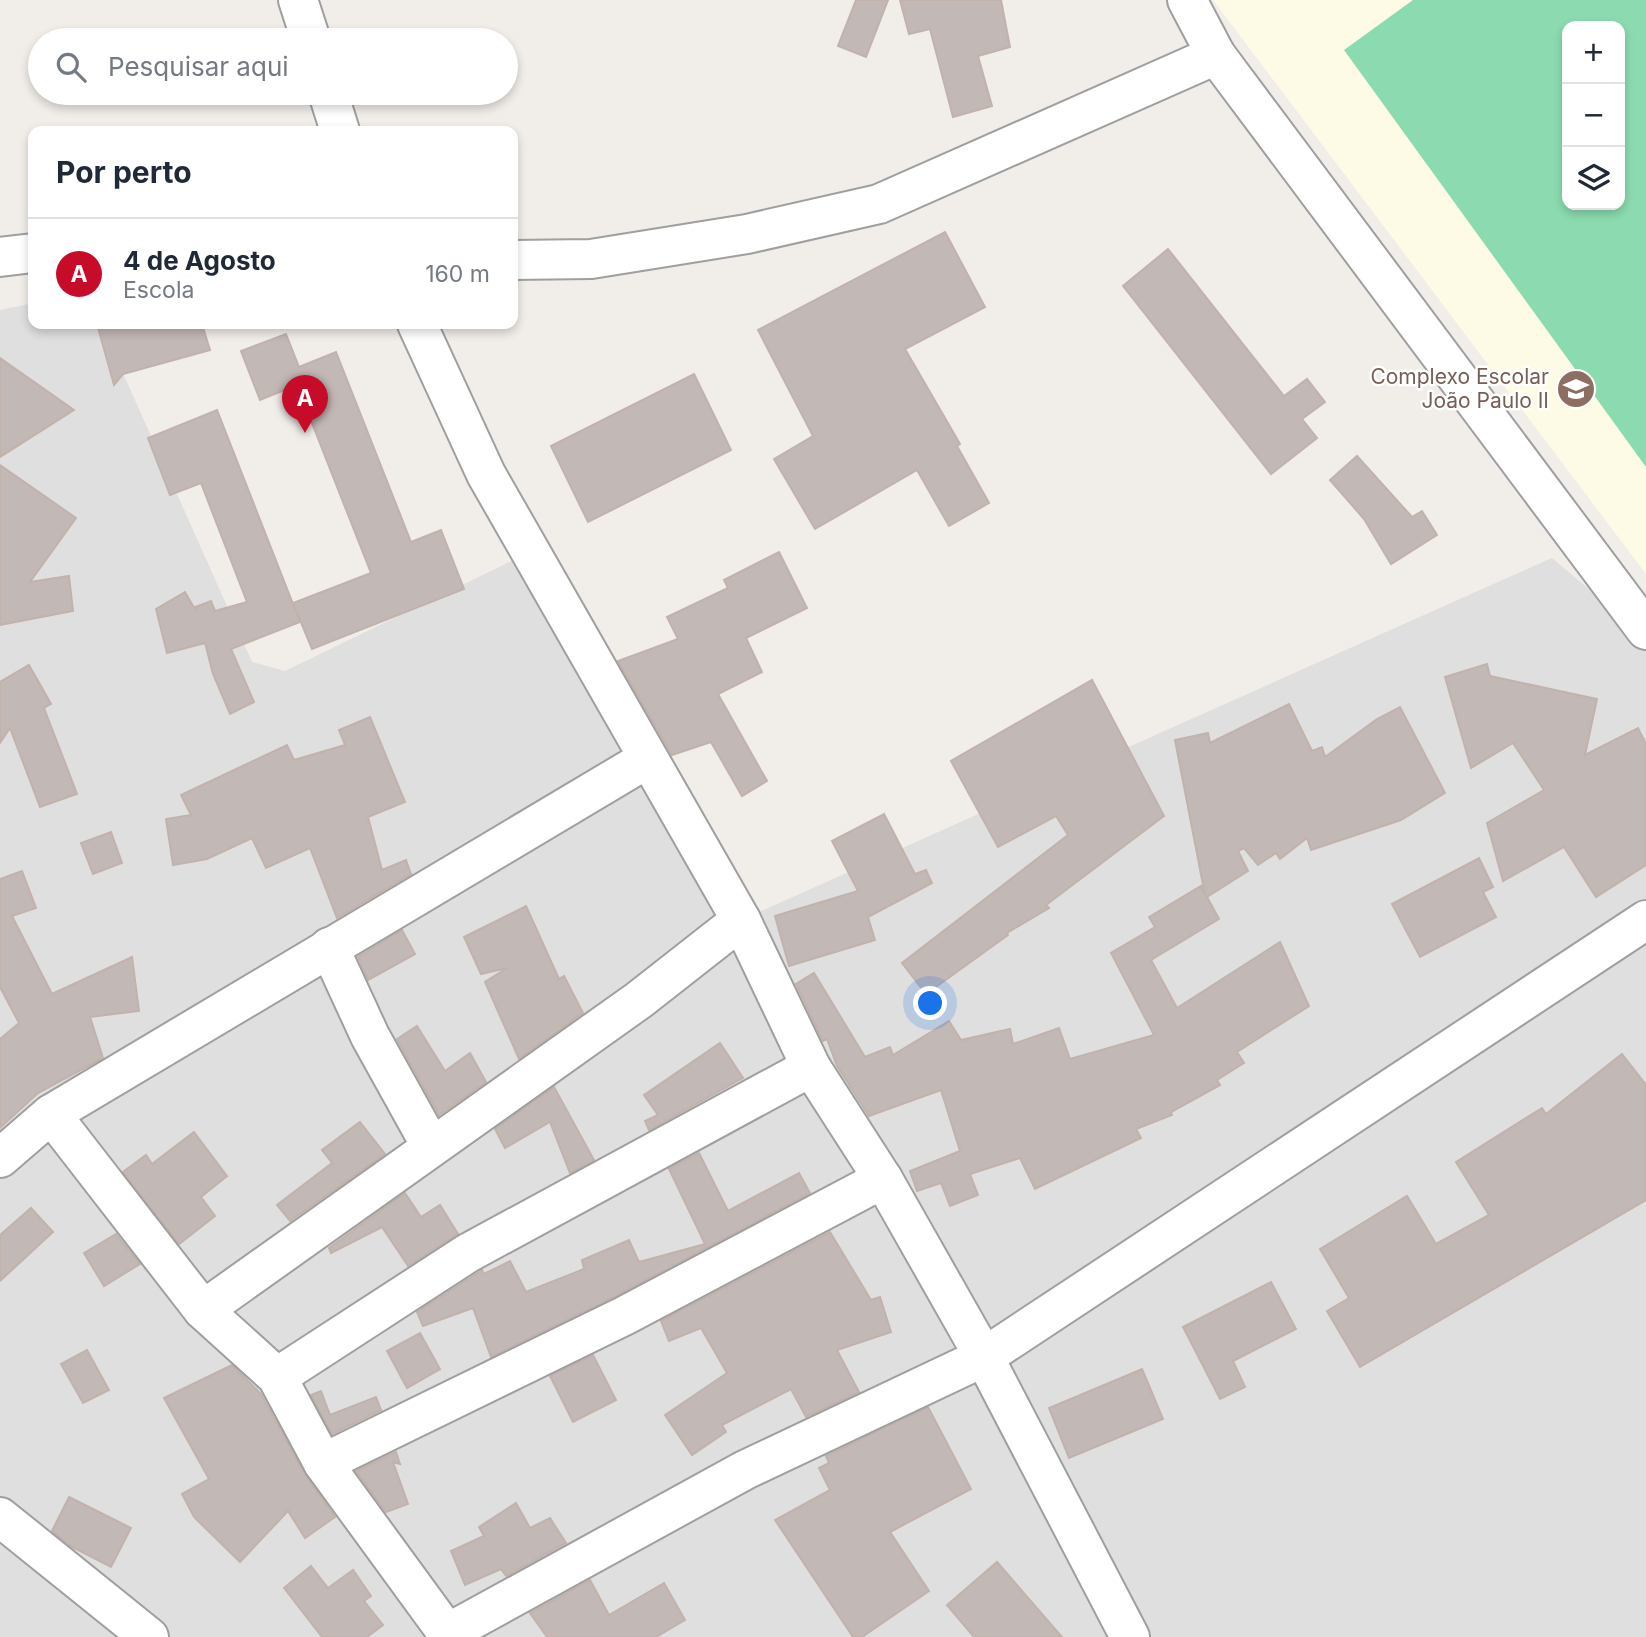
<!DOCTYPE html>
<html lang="pt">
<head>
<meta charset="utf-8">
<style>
	:root { --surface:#fff; --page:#f6f6f7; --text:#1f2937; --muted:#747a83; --line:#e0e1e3; --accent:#c70c2a }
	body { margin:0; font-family:Inter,sans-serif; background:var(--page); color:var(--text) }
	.controls { position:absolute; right:21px; top:21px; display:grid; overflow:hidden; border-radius:14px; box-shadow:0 4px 10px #0003 }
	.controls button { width:63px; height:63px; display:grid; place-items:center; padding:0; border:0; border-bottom:2px solid var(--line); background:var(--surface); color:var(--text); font:35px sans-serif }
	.you { position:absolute; left:931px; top:1004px; width:24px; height:24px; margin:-18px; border:5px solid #fff; border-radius:50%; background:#1a73e8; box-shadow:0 0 0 10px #1a73e833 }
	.badge { display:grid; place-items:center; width:46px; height:46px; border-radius:50%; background:var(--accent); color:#fff; font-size:23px; font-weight:700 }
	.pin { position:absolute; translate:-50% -58px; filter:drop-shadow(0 2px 4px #0008) }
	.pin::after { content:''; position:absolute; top:37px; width:24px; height:21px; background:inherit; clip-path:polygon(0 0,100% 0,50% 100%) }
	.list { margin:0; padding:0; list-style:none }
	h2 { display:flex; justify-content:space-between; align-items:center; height:91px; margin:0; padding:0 28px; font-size:30px }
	h2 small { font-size:23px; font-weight:400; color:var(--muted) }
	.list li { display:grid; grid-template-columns:46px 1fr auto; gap:21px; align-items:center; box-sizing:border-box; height:112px; padding:0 28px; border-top:2px solid var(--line) }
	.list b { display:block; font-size:26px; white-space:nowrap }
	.list p { margin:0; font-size:23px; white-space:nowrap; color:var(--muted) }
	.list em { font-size:23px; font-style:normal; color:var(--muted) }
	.icon { flex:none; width:38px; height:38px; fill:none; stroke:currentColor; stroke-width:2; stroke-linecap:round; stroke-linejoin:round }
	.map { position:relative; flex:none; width:1646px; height:1637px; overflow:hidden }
	.search { position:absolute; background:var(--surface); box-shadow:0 4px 10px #0003; left:28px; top:28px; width:490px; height:77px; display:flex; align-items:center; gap:18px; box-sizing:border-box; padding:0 24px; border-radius:38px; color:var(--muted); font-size:26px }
	.panel { position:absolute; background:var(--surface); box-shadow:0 4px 10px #0003; left:28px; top:126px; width:490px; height:203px; border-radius:14px }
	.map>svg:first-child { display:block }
	.residential { fill:#e0dfdf }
	.education { fill:#fdfae6; fill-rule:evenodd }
	.pitch { fill:#8cdbb0; fill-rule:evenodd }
	.building { fill:#c2b8b5; stroke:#c2b2ac; stroke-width:2 }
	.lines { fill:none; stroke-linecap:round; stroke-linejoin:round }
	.minor-casing { stroke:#9f9f9f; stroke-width:42 }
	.minor { stroke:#fff; stroke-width:38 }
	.labels { text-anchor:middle; stroke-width:5; stroke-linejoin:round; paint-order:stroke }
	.education-label { font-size:21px; fill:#785e54; stroke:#fff; text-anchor:end }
</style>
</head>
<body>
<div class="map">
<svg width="1646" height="1637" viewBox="0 0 1646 1637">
	<rect width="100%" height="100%" fill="#f1ede9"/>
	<polygon class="residential" points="33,303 33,324 101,324 252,662 285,671 530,552 741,920 1552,558 1646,637 1646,1637 0,1637 0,310"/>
	<path class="education" d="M 1213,0 L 1646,0 L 1646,574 ZM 1567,26 L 1620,26 L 1620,205 L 1567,205 Z"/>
	<path class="pitch" d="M 1413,0 L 1646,0 L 1646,467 L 1344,50 ZM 1567,26 L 1620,26 L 1620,205 L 1567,205 Z"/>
	<g class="building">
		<polygon points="856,0 888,0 866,57 838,46"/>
		<polygon points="900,0 1001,0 1010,47 978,56 992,106 953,117 930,29 909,34"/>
		<polygon points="945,232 985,307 905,349 960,444 957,446 989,503 949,526 917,470 815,529 774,459 813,436 758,330"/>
		<polygon points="1168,249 1284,396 1307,379 1325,402 1302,419 1317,438 1271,474 1123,286"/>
		<polygon points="97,324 202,324 210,350 123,374 114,385"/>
		<polygon points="286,334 299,367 336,352 411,542 441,530 464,589 312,649 293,603 371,573 297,385 260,400 241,351"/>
		<polygon points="0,358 74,410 0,457"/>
		<polygon points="694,374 731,450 588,522 551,446"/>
		<polygon points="217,410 300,622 231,649 254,702 230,714 213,674 205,643 167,653 156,609 185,592 196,611 195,607 211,601 215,611 247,602 201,483 170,495 148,438"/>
		<polygon points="1357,456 1412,517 1422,511 1437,535 1391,564 1364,519 1330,480"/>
		<polygon points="0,465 76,518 30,582 69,576 73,611 0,625"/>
		<polygon points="779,552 807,608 746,638 762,672 718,694 767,781 742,796 711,742 672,755 618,661 678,639 667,617 728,588 724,580"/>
		<polygon points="1487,664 1490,676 1597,699 1585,755 1638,728 1646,744 1646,865 1596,897 1564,847 1503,881 1487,823 1544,790 1513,743 1471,768 1445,677"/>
		<polygon points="29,665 51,704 44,708 77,794 40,807 10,728 0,743 0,682"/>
		<polygon points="1092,680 1164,816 1046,905 1049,908 1007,933 1008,935 926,994 902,963 1068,835 1056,816 998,847 951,761"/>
		<polygon points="1289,704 1312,751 1322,747 1325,757 1377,719 1400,707 1445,793 1401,820 1311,850 1307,838 1280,859 1276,853 1258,865 1244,848 1238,851 1248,871 1207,897 1219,919 1151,960 1177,1008 1280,942 1309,1006 1237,1052 1244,1063 1217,1080 1220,1085 1171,1112 1172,1115 1136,1129 1141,1138 1035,1189 1020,1158 970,1174 978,1195 950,1206 941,1183 917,1191 910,1171 960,1151 941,1090 869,1116 837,1066 827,1039 823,1041 796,984 814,973 865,1057 890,1047 893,1055 949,1021 961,1040 1010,1029 1013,1044 1059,1028 1070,1059 1154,1035 1111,953 1155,927 1149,917 1201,886 1205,895 1175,740 1208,733 1210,743"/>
		<polygon points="370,717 405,802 368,817 382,870 406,860 411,874 337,918 310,848 266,868 252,838 207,859 173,865 166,819 191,815 181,795 287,745 294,760 345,745 339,730"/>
		<polygon points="884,814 915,874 926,870 932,883 868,917 875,940 789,966 775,916 858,891 832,841"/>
		<polygon points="111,832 122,863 93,874 81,843"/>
		<polygon points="1479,858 1493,887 1483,892 1496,917 1420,957 1392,904"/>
		<polygon points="22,871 36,908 12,916 52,994 132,957 139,1011 90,1017 103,1058 38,1093 0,1128 0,1039 19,1023 0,987 0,879"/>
		<polygon points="526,906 559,979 564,976 583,1013 519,1059 485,982 507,968 481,974 464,937"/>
		<polygon points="402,930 415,954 368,980 358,957"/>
		<polygon points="417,1026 445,1071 470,1053 486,1082 439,1115 397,1039"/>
		<polygon points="720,1043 743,1078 649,1130 645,1121 658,1115 644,1095"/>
		<polygon points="1622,1054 1646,1085 1646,1200 1360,1367 1327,1311 1349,1298 1320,1249 1407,1196 1436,1244 1489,1215 1456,1162 1542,1108 1546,1114"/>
		<polygon points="554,1087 594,1160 570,1173 550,1122 505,1148 495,1129"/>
		<polygon points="360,1122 385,1154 290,1221 277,1205 332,1163 322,1150"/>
		<polygon points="194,1132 227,1176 201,1197 215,1216 179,1244 123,1172 146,1155 152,1164"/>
		<polygon points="699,1153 728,1211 799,1173 810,1193 614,1297 491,1357 473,1308 423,1326 417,1312 479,1272 482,1270 484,1274 510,1261 526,1292 584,1269 582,1260 629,1240 639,1262 705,1244 669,1169"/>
		<polygon points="405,1193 421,1217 440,1205 458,1234 408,1266 382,1227 331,1253 329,1248"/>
		<polygon points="31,1208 53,1232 0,1281 0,1235"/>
		<polygon points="830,1232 871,1300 880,1297 891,1332 837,1350 859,1392 806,1417 791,1389 722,1425 726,1432 692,1455 665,1415 727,1373 701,1328 669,1341 661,1321"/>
		<polygon points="116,1234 140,1264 104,1286 84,1253"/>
		<polygon points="1271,1282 1296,1329 1233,1361 1245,1387 1220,1399 1183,1327"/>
		<polygon points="420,1333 440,1369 407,1388 387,1351"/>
		<polygon points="87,1350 109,1390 83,1403 61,1364"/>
		<polygon points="593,1355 616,1400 573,1422 550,1376"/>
		<polygon points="232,1365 261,1394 304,1473 335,1517 305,1538 288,1511 240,1562 194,1517 182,1494 209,1479 164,1398"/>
		<polygon points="1142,1369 1163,1419 1069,1458 1049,1408"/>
		<polygon points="321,1391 330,1415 376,1397 381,1410 332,1434 311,1395"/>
		<polygon points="928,1407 971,1489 890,1532 929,1591 862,1637 853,1637 775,1520 830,1490 819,1468 829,1463 826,1456"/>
		<polygon points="396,1452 400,1464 393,1462 408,1504 386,1512 356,1471"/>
		<polygon points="69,1497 131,1528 111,1567 72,1547 52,1531"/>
		<polygon points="516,1503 530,1528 550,1518 566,1543 506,1576 501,1569 465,1585 451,1551 484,1536 479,1527"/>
		<polygon points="997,1562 1062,1637 974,1637 947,1605"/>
		<polygon points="311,1566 328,1588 353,1570 371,1596 364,1601 383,1625 367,1637 322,1637 284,1588"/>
		<polygon points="590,1580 609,1615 664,1583 685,1620 656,1637 547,1637 530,1613"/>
	</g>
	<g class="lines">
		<defs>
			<g id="minor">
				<polyline points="298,0 311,40"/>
				<polyline points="1187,0 1216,55 1646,630"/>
				<polyline points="328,93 340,131"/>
				<polyline points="0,257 33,253"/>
				<polyline points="513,260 591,259 747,234 879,204 1216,55"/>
				<polyline points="417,324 486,474 741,920 811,1067 883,1179 984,1357 1130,1637"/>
				<polyline points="329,947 370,1036 431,1146"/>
				<polyline points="51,1114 203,1310 277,1377 323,1463 450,1637"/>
				<polyline points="0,1158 51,1114 647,759"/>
				<polyline points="203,1310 639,1000 741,920"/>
				<polyline points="277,1377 468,1253 811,1067"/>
				<polyline points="323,1463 624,1316 883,1179"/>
				<polyline points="0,1517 149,1637"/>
				<polyline points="448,1633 745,1470 984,1357 1646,920"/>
			</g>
		</defs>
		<use href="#minor" class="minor-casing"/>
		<use href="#minor" class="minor"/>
	</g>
	<defs>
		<symbol id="school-disc" viewBox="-11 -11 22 22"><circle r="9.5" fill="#8d6e63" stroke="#fff"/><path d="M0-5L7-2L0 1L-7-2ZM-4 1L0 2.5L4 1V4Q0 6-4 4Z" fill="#fff"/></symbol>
	</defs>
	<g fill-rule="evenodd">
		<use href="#school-disc" x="1554" y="367" width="44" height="44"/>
	</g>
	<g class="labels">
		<g class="education-label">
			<text x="1549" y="384">Complexo Escolar<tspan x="1549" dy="24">João Paulo II</tspan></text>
		</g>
	</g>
</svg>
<div class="controls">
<button>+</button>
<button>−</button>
<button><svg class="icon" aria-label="layers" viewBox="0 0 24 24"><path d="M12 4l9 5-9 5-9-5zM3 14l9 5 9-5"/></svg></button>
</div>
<div class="you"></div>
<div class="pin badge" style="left:305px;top:433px">A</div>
<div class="search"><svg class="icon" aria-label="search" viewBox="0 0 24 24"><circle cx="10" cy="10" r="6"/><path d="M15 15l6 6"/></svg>Pesquisar aqui</div>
<section class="panel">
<h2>Por perto<small></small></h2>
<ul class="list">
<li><span class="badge">A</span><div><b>4 de Agosto</b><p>Escola</p></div><em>160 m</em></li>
</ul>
</section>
</div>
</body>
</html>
